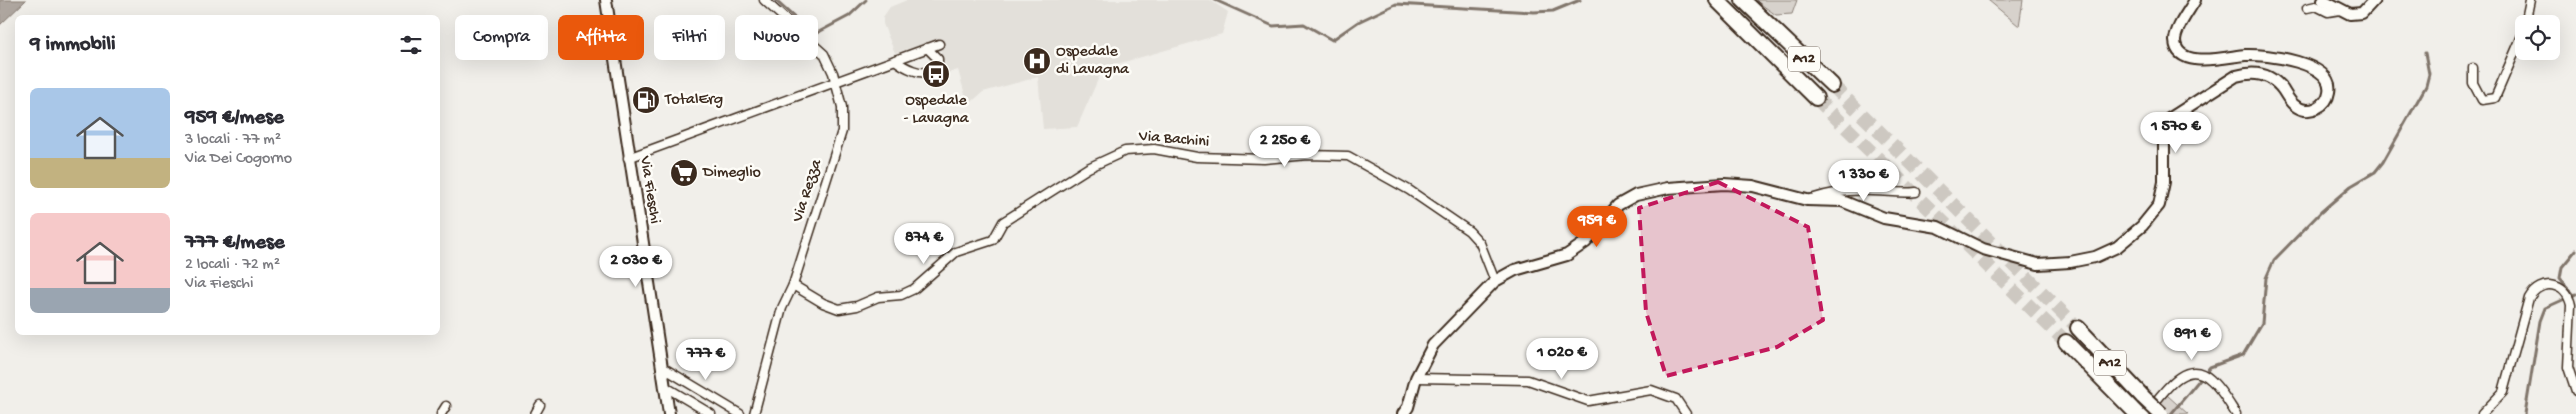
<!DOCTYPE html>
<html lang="it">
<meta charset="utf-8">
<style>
:root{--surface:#fff;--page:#f2f2f3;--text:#2b2b33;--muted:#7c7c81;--accent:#ea580c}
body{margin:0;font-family:"Gochi Hand",sans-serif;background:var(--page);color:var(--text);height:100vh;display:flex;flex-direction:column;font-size:19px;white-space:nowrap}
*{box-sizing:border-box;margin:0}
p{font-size:16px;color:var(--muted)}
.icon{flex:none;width:28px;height:28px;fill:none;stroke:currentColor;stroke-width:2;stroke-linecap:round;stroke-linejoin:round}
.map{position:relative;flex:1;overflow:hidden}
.sheet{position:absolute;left:15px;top:15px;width:425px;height:320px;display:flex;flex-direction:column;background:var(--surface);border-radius:8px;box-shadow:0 5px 20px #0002}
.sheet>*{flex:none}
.hud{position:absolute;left:455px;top:15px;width:475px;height:45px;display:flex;gap:10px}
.tools{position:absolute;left:2515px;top:15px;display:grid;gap:10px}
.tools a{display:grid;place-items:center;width:45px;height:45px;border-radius:8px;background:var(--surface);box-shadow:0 5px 20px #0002;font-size:25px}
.price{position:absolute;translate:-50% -42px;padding:0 11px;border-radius:18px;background:#fff;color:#222;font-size:16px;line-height:32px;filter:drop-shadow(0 1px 2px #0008)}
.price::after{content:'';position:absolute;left:50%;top:30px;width:15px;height:11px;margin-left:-8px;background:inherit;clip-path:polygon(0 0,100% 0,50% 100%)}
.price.selected{background:var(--accent);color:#fff}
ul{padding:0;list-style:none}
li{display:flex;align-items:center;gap:15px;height:125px;padding:0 15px}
li span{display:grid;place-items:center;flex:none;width:140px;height:100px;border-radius:8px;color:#555}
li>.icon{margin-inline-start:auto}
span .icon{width:60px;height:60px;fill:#fffc;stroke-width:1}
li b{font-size:21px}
h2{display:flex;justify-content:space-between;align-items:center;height:60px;padding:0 15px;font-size:21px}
.tag{padding:0 18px;border-radius:8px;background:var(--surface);box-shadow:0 5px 20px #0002;font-size:18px;line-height:45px}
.tag.selected{background:var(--accent);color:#fff}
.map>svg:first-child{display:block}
</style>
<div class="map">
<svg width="2576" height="414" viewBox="0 0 2576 414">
<rect width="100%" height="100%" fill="#f1efea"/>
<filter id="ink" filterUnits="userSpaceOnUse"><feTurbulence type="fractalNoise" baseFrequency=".02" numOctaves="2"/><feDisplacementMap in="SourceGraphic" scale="10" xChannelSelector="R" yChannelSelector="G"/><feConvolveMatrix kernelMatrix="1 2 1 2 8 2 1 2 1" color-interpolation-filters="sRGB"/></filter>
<g filter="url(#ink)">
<!-- built -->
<polygon fill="#e3e0da" points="907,0 1210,0 1228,12 1222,34 1103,68 1077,127 1043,129 1038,77 983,92 968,105 958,70 948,73 937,40 895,53 883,24 883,17 890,7"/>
<!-- green -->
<g fill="#d7d2cc" stroke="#897e75">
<polygon points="1755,0 1797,0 1792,14 1776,15"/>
<polygon points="1988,0 2023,0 2019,26"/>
<polygon points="2167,395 2188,414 2152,414"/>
</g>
<!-- water -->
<polygon fill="#aea69f" stroke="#80746b" points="0,0 26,0 0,25"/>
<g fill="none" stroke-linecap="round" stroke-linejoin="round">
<!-- stream -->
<g stroke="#80746b" stroke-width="3">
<polyline points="775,0 807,29 815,34 849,16 866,0"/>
<polyline points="1215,0 1273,26 1304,24 1332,40 1358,22 1396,4 1534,12 1553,11 1580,0"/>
<polyline points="2574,295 2560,278 2562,267 2576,250"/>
<polyline points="2171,414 2210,367 2243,355 2262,323 2266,278 2274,260 2321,212 2351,186 2375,172 2383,162 2426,86 2429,74 2425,53"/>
<polyline points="2525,414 2540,321 2545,308 2576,294"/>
</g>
<!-- motorway-tunnel -->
<g stroke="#cdc8c1" stroke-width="14" stroke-dasharray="14 7" stroke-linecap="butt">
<polyline points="1832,85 2078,328"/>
<polyline points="1816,98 2066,342"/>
</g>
<!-- minor casing -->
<g stroke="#3b2a1e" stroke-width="11">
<g id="minor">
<polyline points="2307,8 2316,6 2328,12 2340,10"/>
<polyline points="2525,24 2530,0"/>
<path d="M895 60C905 68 921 76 933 71L938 65V59L927 48"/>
<polyline points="2473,68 2473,83 2482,100 2495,98 2524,31"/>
<polyline points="628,158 939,44"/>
<path d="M1811 199C1832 192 1851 189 1873 191 1888 191 1901 194 1916 192"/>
<polyline points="793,285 823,303 839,309 857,306 878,297 901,295 914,289 956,252 993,240 1003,222 1088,168 1125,151 1154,149 1197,157 1264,159 1308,155 1348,156 1409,190 1469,231 1480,243 1495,281"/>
<polyline points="662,367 740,414"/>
<polyline points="1416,378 1528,380 1588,401 1651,390 1676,399 1686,414"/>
<polyline points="664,386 711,414"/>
<polyline points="441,414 446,406"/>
<polyline points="535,414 540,405"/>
<polyline points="754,414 782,308 793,285 842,131 842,107 833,73 824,54 764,0"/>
<path d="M2146 414C2161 396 2185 355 2211 380 2221 389 2229 403 2236 414"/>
<path d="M2482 414 2503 392 2529 298C2541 278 2566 282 2571 305L2568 367 2576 391"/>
</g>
</g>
<!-- tertiary casing -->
<g stroke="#3b2a1e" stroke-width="14">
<g id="tertiary">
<polyline points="606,0 669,414"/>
<polyline points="2323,0 2350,14 2362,13 2374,0"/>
<path d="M1403 414 1408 407 1416 378 1433 345 1495 281 1515 270 1567 255 1586 242 1618 205 1636 195 1668 188 1724 184 1753 186 1807 200 1842 201 1884 218 1938 227 1983 249 2038 264 2070 262 2095 257 2117 247 2142 226 2159 205 2164 182V132L2169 119 2236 76C2254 71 2271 73 2283 90 2286 95 2291 104 2297 107 2310 115 2327 106 2329 92 2335 62 2266 54 2245 55 2229 56 2177 71 2175 41 2175 28 2189 11 2195 0"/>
</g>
</g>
<!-- motorway casing -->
<g stroke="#3b2a1e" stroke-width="18">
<g id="motorway">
<polyline points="1717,0 1816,98"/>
<polyline points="1743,0 1832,85"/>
<polyline points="2078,328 2143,397"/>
<polyline points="2066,342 2137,414"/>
</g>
</g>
<!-- minor -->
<use href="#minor" stroke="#fdfcf7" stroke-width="8"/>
<!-- tertiary -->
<use href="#tertiary" stroke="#fdfcf7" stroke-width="10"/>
<!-- motorway -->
<use href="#motorway" stroke="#fdfcf7" stroke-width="14"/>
<!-- motorway-bridge casing -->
<g stroke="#3b2a1e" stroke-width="18" stroke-linecap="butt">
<polyline id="motorway-bridge" points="2143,397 2161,414"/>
</g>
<!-- motorway-bridge -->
<use href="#motorway-bridge" stroke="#fdfcf7" stroke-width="14"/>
</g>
</g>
<!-- marked area -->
<path fill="#c2185b" fill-opacity="0.2" stroke="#c2185b" stroke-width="4" stroke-dasharray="10 6" stroke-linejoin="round" d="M1718 182 1808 227 1823 320 1777 347 1666 376 1646 312 1639 208Z"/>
<!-- icons -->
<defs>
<g id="hospital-disc" transform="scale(1.4375)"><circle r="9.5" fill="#3b2a1e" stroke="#fdfcf7"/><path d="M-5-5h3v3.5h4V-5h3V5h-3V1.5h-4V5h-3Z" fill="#fff"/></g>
<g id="bus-disc" transform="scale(1.4375)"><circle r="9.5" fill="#3b2a1e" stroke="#fdfcf7"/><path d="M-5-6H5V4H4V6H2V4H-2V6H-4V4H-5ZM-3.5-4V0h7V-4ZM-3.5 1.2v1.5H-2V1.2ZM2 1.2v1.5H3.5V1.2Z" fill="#fff"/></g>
<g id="fuel-disc" transform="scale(1.4375)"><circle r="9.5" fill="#3b2a1e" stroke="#fdfcf7"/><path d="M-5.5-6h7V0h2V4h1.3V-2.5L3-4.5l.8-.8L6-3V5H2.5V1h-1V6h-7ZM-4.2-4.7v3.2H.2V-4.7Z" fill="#fff"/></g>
<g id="supermarket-disc" transform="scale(1.4375)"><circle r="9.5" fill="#3b2a1e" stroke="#fdfcf7"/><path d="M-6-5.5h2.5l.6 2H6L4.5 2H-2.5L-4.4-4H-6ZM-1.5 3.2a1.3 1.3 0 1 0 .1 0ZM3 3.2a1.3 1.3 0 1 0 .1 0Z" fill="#fff"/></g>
</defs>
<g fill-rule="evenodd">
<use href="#hospital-disc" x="1037" y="61"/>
<use href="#bus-disc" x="936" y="74"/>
<use href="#fuel-disc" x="646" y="100"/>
<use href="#supermarket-disc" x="684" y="173"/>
</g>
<g text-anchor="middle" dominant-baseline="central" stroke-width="5" stroke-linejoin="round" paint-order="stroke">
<!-- shield labels -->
<g fill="#fdfcf7" stroke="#75695f" stroke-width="1">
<rect x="1788" y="46.5" width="32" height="25" rx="4"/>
<rect x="2094" y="350.5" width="32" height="25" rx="4"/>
</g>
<g font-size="15" font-weight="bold" fill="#3b2a1e">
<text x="1804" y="59">A12</text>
<text x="2110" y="363">A12</text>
</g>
<!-- poi labels -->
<g font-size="16" fill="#3b2a1e" stroke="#fdfcf7" text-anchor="start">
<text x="1056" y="52">Ospedale<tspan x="1056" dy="18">di Lavagna</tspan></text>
<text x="665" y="100">TotalErg</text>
<text x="936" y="101" text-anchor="middle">Ospedale<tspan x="936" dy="18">- Lavagna</tspan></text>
<text x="703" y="173">Dimeglio</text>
</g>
<!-- street labels -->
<g font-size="16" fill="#3b2a1e" stroke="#fdfcf7">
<text transform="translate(1174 140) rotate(5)">Via Bachini</text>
<text transform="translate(649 190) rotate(81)">Via Fieschi</text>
<text transform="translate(808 191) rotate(-72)">Via Rezza</text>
</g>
</g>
</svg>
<div class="tools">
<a><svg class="icon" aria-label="locate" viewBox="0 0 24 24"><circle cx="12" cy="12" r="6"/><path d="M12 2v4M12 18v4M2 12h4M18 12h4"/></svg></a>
</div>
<b class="price" style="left:2176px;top:154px">1 570 €</b>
<b class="price" style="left:1285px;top:168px">2 250 €</b>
<b class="price" style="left:1864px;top:202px">1 330 €</b>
<b class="price selected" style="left:1597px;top:248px">959 €</b>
<b class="price" style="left:924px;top:265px">874 €</b>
<b class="price" style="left:636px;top:288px">2 030 €</b>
<b class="price" style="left:2192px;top:361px">891 €</b>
<b class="price" style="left:1562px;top:380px">1 020 €</b>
<b class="price" style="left:706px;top:381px">777 €</b>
<div class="hud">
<a class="tag">Compra</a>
<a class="tag selected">Affitta</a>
<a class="tag">Filtri</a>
<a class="tag">Nuovo</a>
</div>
<section class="sheet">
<h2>9 immobili<svg class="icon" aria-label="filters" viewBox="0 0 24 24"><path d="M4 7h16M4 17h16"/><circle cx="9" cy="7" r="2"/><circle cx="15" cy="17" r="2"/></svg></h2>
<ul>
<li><span style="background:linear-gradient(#a9c7e8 70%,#c2b280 0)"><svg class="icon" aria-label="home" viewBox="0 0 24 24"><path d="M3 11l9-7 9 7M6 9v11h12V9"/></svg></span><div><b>959 €/mese</b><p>3 locali · 77 m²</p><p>Via Dei Cogorno</p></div></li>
<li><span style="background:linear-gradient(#f6c9c9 75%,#9aa5b1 0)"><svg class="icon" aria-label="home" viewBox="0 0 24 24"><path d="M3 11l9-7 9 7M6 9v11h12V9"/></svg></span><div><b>777 €/mese</b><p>2 locali · 72 m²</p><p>Via Fieschi</p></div></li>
</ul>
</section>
</div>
